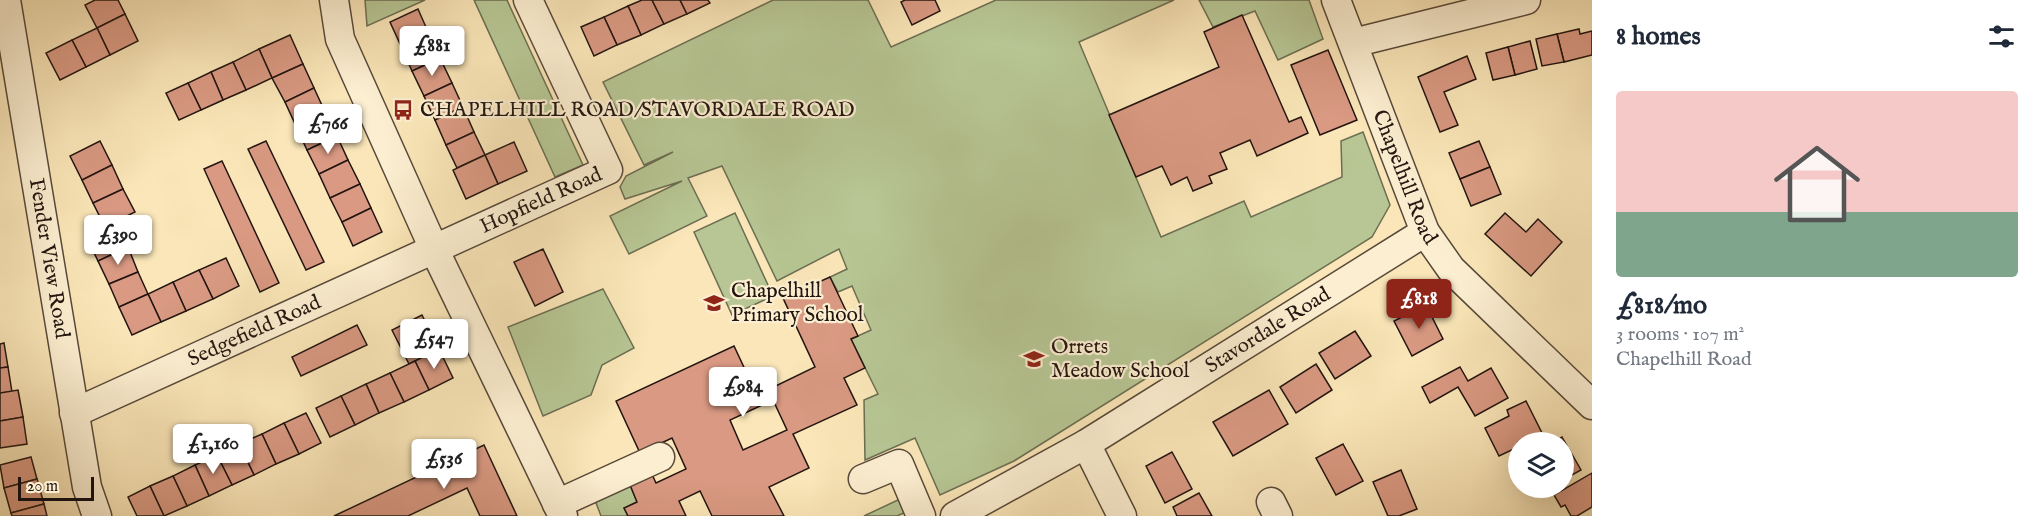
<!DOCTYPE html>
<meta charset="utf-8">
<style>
:root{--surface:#fff;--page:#f6f6f7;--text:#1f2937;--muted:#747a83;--line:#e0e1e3;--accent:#8f2418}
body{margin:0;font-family:"IM FELL English",serif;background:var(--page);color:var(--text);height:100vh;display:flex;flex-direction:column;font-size:22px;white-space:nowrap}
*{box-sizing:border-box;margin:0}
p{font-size:20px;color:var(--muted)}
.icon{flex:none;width:33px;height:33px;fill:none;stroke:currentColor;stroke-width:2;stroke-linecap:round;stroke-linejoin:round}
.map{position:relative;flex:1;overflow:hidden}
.details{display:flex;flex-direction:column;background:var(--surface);width:450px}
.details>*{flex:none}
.buttons{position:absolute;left:1508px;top:432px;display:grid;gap:12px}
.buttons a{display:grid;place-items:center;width:66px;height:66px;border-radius:50%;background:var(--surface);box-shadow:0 6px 24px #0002;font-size:30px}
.scale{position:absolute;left:18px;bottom:15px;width:76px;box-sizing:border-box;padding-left:6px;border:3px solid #221510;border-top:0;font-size:16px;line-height:21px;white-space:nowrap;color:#221510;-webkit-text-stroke:4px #fcefd1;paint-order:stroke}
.price{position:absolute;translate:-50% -51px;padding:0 14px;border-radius:6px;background:#fff;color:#222;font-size:20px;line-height:39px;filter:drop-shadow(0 2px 3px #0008)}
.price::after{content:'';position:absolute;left:50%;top:36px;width:18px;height:14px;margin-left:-9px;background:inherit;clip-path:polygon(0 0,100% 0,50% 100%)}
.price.active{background:var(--accent);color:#fff}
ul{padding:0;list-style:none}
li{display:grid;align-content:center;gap:12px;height:318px;padding:0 24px}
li+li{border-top:2px solid var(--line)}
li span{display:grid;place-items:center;height:186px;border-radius:6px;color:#555}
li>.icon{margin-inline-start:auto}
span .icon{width:108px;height:108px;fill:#fffc;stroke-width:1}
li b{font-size:26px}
h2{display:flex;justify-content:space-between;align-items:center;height:72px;padding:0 24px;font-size:26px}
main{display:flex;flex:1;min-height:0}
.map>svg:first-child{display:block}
</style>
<main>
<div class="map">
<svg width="1592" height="516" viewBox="0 0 1592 516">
<rect width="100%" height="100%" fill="#fae6b8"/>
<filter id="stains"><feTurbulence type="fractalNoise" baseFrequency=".00333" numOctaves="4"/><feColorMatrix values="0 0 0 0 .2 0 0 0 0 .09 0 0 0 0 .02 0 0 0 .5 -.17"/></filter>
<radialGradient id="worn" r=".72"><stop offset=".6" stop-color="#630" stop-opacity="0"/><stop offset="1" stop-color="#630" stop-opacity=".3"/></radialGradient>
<!-- green -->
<g fill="#b7c694" stroke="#6c6e52" stroke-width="1.5">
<polygon points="365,0 425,0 367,26"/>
<polygon points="474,0 507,0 583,165 555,177"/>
<polygon points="773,0 868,0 891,47 996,0 1174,0 1079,42 1161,237 1244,201 1251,217 1342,177 1341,141 1363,132 1390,205 1372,237 1014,461 940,495 915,438 865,460 864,400 878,394 851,339 871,330 852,286 838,292 830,277 847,269 839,249 777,281 722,166 688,178 707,216 629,254 610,216 682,181 625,199 620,187 626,176 673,152 644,165 603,82"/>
<polygon points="1199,0 1309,0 1323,39 1278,60 1255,11 1213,27"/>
<polygon points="735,213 773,296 732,315 694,232"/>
<polygon points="603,289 634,348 602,365 591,395 543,416 508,327"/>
<polygon points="628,480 637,502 624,508 628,516 601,516 593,495"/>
<polygon points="900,499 906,512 897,516 864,516"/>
</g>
<!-- building -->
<g fill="#d99982" stroke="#221510" stroke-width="1.5" fill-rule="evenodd">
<polygon points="95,0 118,0 125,14 97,28 85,5"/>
<polygon points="642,0 652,0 664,24 641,35 628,6"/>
<polygon points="652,0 680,0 687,14 664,24"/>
<polygon points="680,0 708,0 710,3 687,14"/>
<polygon points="905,0 935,0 940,11 912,25 901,2"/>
<polygon points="628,6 641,35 617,45 604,17"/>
<polygon points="418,9 429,34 401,46 390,22"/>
<polygon points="125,14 138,41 110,55 97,28"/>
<polygon points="1242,15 1289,122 1301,117 1308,133 1257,156 1250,140 1220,153 1227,169 1209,176 1212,183 1193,191 1187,177 1171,185 1162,166 1136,177 1109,115 1219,67 1204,32"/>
<polygon points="604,17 617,45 594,56 581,27"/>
<polygon points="97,28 110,55 86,67 72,40"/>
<polygon points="1579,29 1580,34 1592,31 1592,55 1564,62 1557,34"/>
<polygon points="429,34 440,58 412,71 401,46"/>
<polygon points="1557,34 1564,62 1542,66 1536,39"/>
<polygon points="290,35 303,64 272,78 259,49"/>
<polygon points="72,40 86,67 60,80 46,53"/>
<polygon points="1530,41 1537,69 1515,75 1508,47"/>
<polygon points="1508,47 1515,75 1493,80 1486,53"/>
<polygon points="259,49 272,78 246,90 233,62"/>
<polygon points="1328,50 1357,120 1320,135 1291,65"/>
<polygon points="1467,56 1476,79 1444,92 1458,125 1440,132 1418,77"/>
<polygon points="440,58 452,83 424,96 412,71"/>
<polygon points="233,62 246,90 223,100 211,72"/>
<polygon points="303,64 314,88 285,102 272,78"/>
<polygon points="211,72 223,100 201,110 188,83"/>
<polygon points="188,83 201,110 179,120 166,93"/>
<polygon points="452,83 463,107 435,120 424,96"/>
<polygon points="314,88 325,112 296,126 285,102"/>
<polygon points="463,107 474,132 446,145 435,120"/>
<polygon points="325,112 337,136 307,150 296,126"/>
<polygon points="474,132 485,155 457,168 446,145"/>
<polygon points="337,136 348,160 319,174 307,150"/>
<polygon points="100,141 112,165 82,180 70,156"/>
<polygon points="266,141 324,262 306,270 248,149"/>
<polygon points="1479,141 1490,167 1460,179 1449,153"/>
<polygon points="514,142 527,171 498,184 485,155"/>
<polygon points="485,155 498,184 466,199 453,170"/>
<polygon points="348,160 360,184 330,198 319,174"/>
<polygon points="222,161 279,283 260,292 204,169"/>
<polygon points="112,165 123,189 93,203 82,180"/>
<polygon points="1490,167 1501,194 1471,206 1460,179"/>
<polygon points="360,184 371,208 342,222 330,198"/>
<polygon points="123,189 135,212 105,227 93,203"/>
<polygon points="371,208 382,232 353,246 342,222"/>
<polygon points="1505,213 1526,232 1538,219 1562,242 1531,276 1485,234"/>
<polygon points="116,222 128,247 98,261 86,236"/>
<polygon points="128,247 138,272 109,284 98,261"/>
<polygon points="543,249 563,292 535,306 514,262"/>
<polygon points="226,258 239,286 213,299 199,270"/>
<polygon points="199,270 213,299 186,311 173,282"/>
<polygon points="138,272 148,294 119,307 109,284"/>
<path d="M830 277 858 336 851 339 865 368 844 378 857 405 793 434 809 468 769 487 784 516H712L700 491 679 501 686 516H628L624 508 637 502 628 480 650 470 656 483 686 469 672 438 640 453 616 401 734 346 757 395 815 367 783 298ZM773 400 787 430 743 450 730 420Z"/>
<polygon points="173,282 186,311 161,322 148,294"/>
<polygon points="148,294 161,322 132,335 119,307"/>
<polygon points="1426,305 1443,339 1412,356 1394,321"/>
<polygon points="422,315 439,349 409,364 392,330"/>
<polygon points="357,325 367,345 301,376 292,357"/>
<polygon points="1355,331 1371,356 1335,379 1319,353"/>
<polygon points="4,343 8,367 0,368 0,344"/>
<polygon points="439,349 453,378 429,390 415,361"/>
<polygon points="415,361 429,390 404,402 390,373"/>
<polygon points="1316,364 1332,390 1296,413 1280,387"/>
<polygon points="8,367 12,392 0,393 0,368"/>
<polygon points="1460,367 1468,381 1491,368 1508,398 1475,416 1458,387 1430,403 1422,387"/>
<polygon points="390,373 404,402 379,413 366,384"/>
<polygon points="366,384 379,413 355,425 341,396"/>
<polygon points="18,390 23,417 0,421 0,393"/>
<polygon points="1269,390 1288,424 1233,456 1213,422"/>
<polygon points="341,396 355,425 330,437 316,408"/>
<polygon points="1526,401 1543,435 1528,442 1518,442 1518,447 1499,456 1485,428 1509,416 1507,410"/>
<polygon points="306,413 321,443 299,454 284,423"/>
<polygon points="23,417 27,444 0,448 0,421"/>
<polygon points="284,423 299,454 276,464 262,434"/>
<polygon points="262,434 276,464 254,475 239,444"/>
<polygon points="1562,437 1581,470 1563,480 1563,442 1554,442"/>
<polygon points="239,444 254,475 232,485 217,455"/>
<polygon points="1343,444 1363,481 1336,495 1316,458"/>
<polygon points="484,445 517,516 480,516 467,488 408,516 334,516"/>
<polygon points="1172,452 1192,489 1165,503 1146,466"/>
<polygon points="217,455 232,485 209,496 195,465"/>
<polygon points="31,457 37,479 4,488 0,465"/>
<polygon points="195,465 209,496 187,506 173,476"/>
<polygon points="1401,470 1417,509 1399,516 1388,516 1373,482"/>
<polygon points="1592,473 1592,507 1577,516 1571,516 1565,505 1561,507 1554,495"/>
<polygon points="173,476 187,506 164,516 150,486"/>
<polygon points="37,479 44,504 11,513 4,488"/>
<polygon points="150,486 164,516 137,516 128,497"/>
<polygon points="1199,493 1212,516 1177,516 1173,507"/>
<polygon points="44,504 47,516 12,516 11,513"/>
</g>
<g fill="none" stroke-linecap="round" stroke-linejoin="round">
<!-- minor casing -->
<g stroke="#58493a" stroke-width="31">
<g id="minor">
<path id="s1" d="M6 0 87 487 97 516"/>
<polyline points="334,0 340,39 434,249 563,516"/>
<path id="s2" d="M1336 0 1425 232 1451 269 1592 405"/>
<polyline points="1353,43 1526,0"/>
<path id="s3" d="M74 413 608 170 528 0"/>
<polyline points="1086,444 1122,516"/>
<polyline points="863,479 899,464 921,516"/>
<polyline points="1271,502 1278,516"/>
<polyline points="557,504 660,457"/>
<path id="s4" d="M955 516 1086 444 1425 232"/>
</g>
</g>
<!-- minor -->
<use href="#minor" stroke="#fcefd1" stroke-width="28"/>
</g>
<!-- icons -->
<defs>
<g id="bus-bare" transform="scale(1.62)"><path d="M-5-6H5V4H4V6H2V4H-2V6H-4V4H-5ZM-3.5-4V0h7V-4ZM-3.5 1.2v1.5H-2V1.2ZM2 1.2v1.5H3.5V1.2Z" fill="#8f2418" stroke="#fcefd1" stroke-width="2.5" paint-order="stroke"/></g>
<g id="school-bare" transform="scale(1.62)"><path d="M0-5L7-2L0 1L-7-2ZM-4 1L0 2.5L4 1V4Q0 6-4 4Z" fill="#8f2418" stroke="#fcefd1" stroke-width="2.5" paint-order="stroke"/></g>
</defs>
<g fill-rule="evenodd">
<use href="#bus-bare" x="403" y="110"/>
<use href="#school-bare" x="714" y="303"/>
<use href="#school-bare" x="1034" y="359"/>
</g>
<g text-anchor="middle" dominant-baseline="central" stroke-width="4.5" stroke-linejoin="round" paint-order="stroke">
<!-- poi labels -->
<g font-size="21" fill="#221510" stroke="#fcefd1" text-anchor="start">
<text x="420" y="110">CHAPELHILL ROAD/STAVORDALE ROAD</text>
<text x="731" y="291">Chapelhill<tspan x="731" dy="24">Primary School</tspan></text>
<text x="1051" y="347">Orrets<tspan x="1051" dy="24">Meadow School</tspan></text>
</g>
<!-- street labels -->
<g font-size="21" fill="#221510" stroke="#fcefd1">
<text stroke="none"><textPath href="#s2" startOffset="190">Chapelhill Road</textPath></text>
<text stroke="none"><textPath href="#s3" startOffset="513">Hopfield Road</textPath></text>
<text stroke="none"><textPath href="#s1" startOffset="262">Fender View Road</textPath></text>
<text stroke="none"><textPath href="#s4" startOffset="364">Stavordale Road</textPath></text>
<text stroke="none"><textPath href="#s3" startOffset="198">Sedgefield Road</textPath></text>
</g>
</g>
<rect width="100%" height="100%" filter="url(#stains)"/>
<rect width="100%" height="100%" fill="url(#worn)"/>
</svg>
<div class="buttons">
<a><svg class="icon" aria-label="layers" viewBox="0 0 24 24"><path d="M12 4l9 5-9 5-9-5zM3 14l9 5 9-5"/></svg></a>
</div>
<div class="scale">20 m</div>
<b class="price" style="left:432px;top:77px">£881</b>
<b class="price" style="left:328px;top:155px">£766</b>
<b class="price" style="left:118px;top:266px">£390</b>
<b class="price active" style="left:1419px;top:330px">£818</b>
<b class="price" style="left:434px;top:370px">£547</b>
<b class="price" style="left:743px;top:418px">£984</b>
<b class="price" style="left:213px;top:475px">£1,160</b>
<b class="price" style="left:444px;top:490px">£536</b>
</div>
<section class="details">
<h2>8 homes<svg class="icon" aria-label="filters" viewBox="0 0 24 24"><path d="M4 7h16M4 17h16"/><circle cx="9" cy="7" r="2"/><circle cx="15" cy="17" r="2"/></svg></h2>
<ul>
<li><span style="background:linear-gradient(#f6c9c9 65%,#7fa58c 0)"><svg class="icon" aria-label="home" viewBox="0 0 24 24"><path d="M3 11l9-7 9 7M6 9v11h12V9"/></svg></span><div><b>£818/mo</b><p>3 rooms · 107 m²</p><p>Chapelhill Road</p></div></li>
</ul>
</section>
</main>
